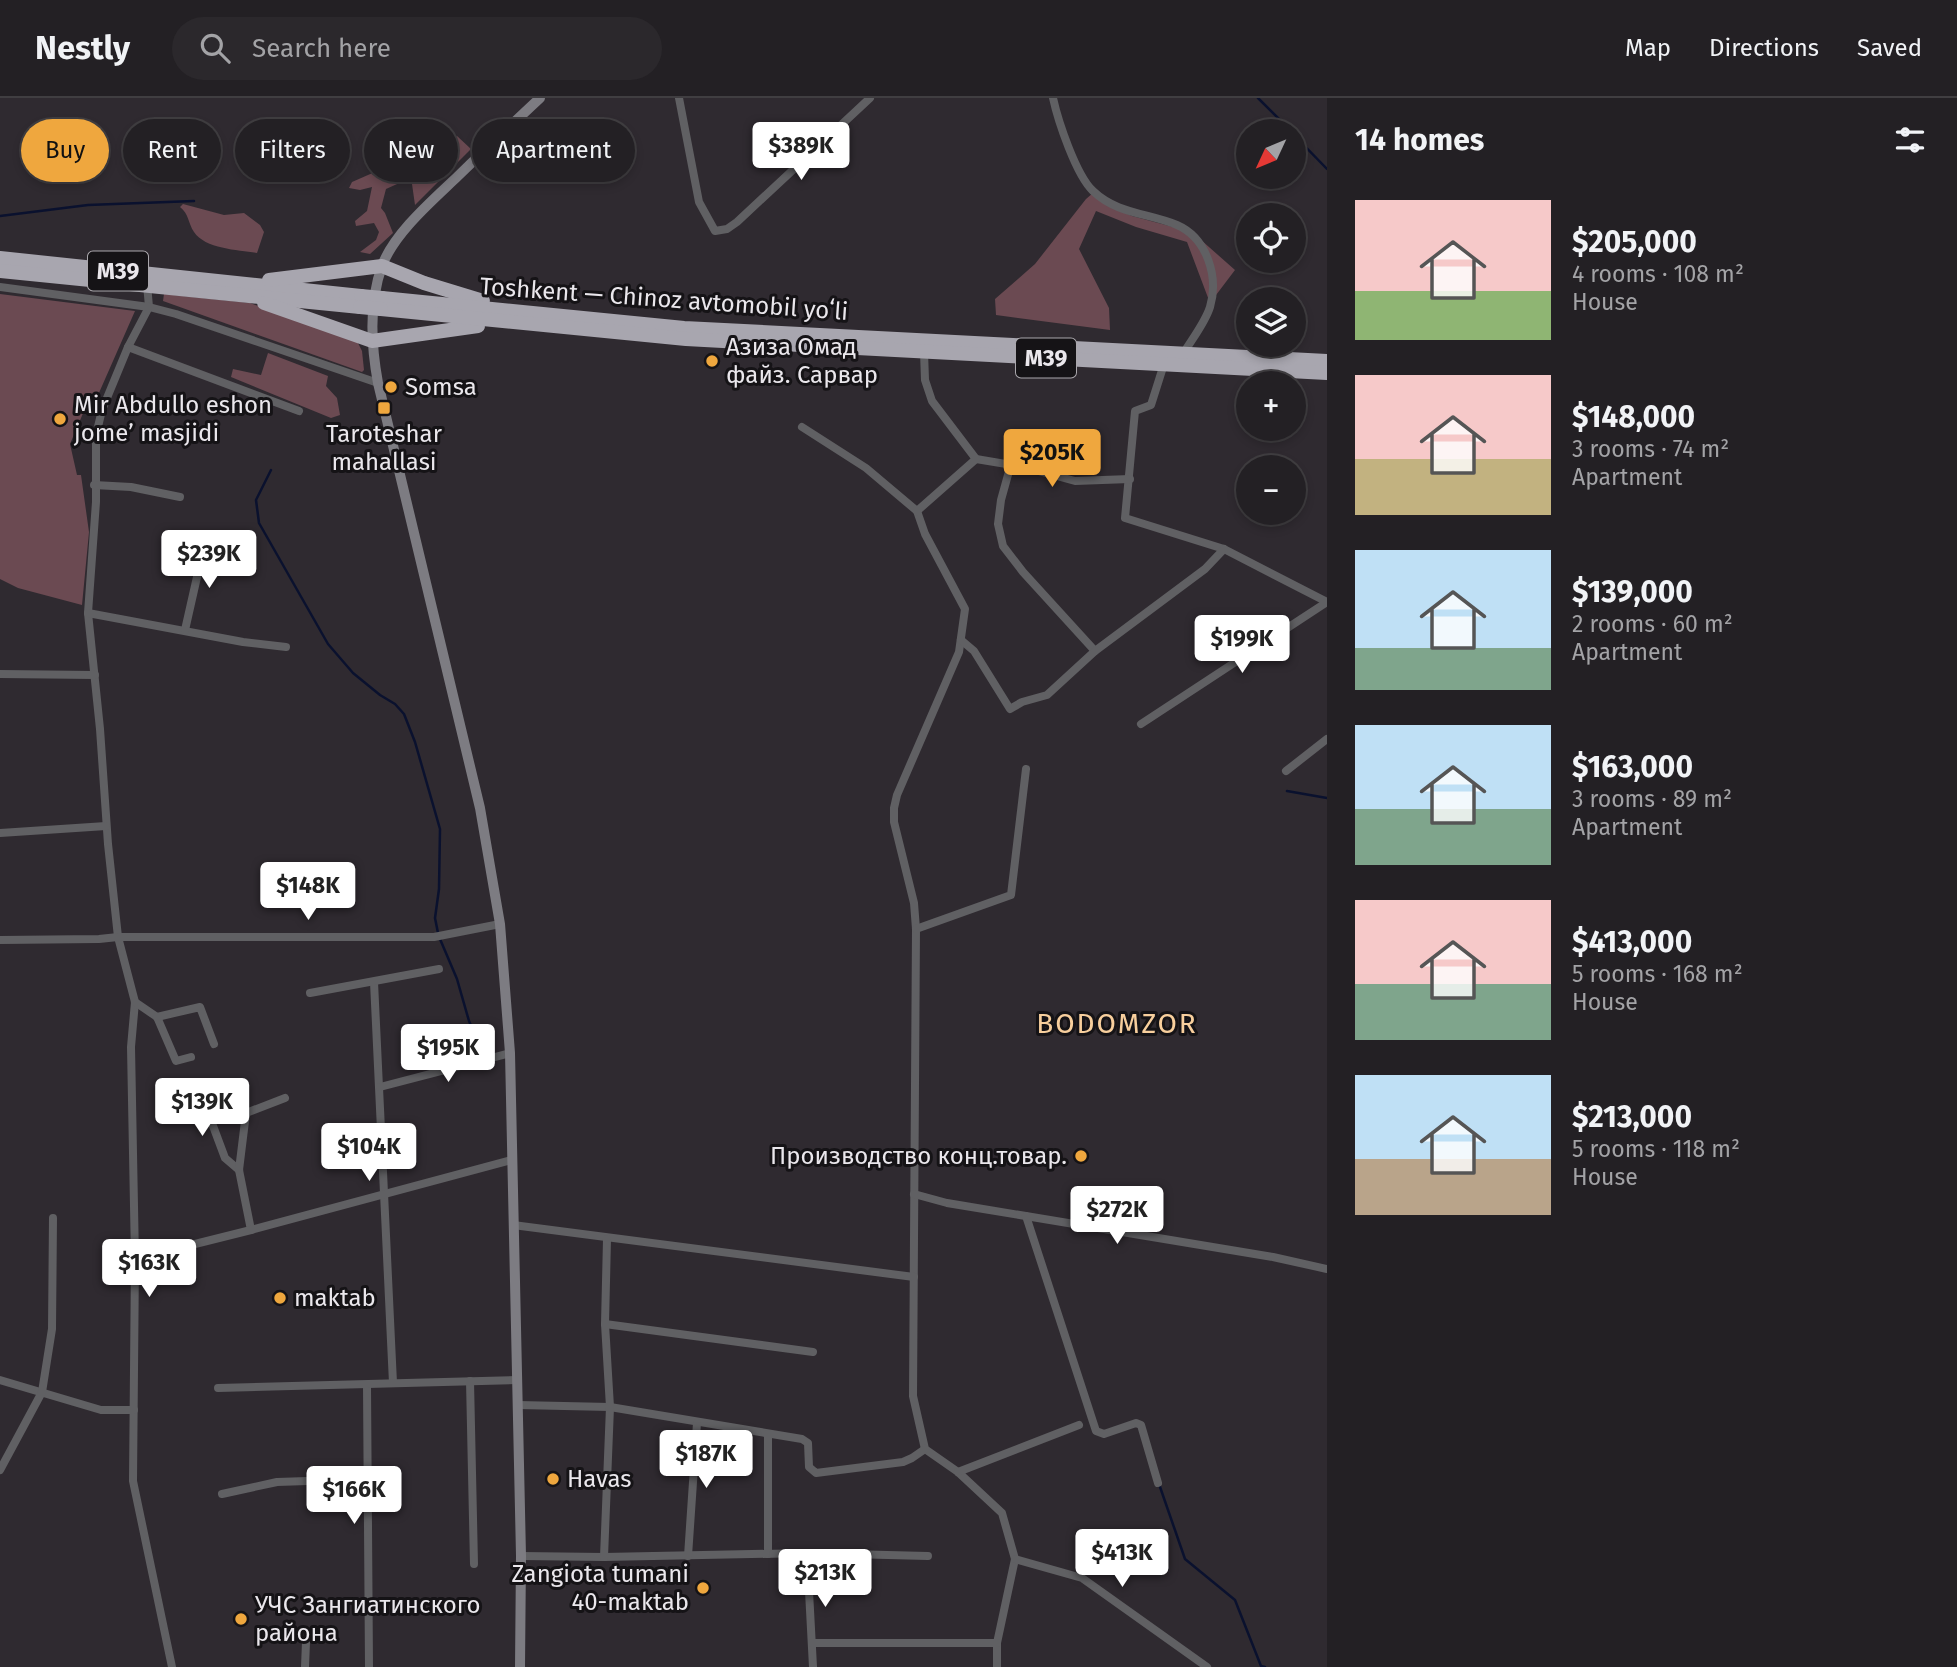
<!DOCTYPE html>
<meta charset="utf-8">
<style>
:root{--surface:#232024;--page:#2b282c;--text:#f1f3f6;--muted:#a3a3a6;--line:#403e41;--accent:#efa73e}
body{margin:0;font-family:"Fira Sans",sans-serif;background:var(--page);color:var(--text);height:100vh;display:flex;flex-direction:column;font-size:26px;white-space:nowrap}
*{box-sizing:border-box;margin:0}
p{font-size:23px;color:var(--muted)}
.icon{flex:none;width:38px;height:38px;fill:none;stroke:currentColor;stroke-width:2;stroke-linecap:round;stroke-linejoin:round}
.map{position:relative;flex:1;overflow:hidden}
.sheet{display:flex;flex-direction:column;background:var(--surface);width:630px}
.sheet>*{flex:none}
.banner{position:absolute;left:21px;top:21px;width:665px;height:63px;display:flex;gap:14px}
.needle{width:46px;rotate:226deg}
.buttons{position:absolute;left:1236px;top:21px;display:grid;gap:14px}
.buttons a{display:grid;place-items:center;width:70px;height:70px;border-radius:50%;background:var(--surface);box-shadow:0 4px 10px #0003,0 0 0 2px var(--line);font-size:35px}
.price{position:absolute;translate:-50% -60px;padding:0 16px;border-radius:7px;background:#fff;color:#222;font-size:23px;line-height:46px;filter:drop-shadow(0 2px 4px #0008)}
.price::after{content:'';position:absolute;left:50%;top:42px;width:21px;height:16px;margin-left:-10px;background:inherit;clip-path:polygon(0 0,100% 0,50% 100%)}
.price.active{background:var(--accent);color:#111}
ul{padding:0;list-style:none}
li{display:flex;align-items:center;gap:21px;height:175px;padding:0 28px}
li span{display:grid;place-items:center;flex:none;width:196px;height:140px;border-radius:0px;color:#555}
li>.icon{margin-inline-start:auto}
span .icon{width:84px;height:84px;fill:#fffc;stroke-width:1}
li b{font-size:30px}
h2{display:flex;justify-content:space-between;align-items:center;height:84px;padding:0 28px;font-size:30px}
.chip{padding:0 24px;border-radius:32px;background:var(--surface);box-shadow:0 4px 10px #0003,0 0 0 2px var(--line);font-size:24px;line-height:63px}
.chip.active{background:var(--accent);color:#111}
header{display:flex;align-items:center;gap:42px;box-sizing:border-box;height:98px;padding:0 35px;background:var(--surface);border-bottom:2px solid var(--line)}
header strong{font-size:33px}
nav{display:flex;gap:38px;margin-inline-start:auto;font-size:24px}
.search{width:490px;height:63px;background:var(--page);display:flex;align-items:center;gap:18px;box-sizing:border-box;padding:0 24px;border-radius:38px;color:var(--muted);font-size:26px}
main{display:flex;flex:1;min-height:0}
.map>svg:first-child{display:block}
</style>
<header>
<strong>Nestly</strong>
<div class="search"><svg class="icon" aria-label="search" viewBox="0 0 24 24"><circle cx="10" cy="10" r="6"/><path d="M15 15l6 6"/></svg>Search here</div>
<nav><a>Map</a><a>Directions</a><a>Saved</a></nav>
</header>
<main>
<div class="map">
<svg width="1327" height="1569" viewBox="0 0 1327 1569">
<rect width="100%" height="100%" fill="#2f2a30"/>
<!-- green -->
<g fill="#6b4a52">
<polygon points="457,38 471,51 415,107 412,86 406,82 386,91 381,110 385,115 393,135 370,156 360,154 376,142 379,134 374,125 356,128 355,123 367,113 372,89 360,92 349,90 352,84"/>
<polygon points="1093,95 1114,110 1132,118 1192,134 1235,172 1210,205 1187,144 1136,129 1096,113 1079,151 1109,210 1110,232 996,217 995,201 1035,166 1086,101"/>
<path d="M183 106 224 117 244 115 260 127 264 134 257 155C239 152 205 151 194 134 188 125 189 116 180 109Z"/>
<polygon points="0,196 135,213 91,313 84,313 70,346 77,377 81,377 89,434 82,507 18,490 0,481"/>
<polygon points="164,196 250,205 357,243 362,253 364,272 362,274 163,203"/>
<polygon points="268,255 328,278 326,288 337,300 340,317 331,320 231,279 233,271 261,277"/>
</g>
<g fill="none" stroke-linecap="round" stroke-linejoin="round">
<!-- stream -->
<g stroke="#0a112e" stroke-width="2.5">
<polyline points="1258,0 1291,33"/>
<polyline points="1293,36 1327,71"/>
<polyline points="0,118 88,107 194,103"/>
<polyline points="271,372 256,402 259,425 328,546 353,575 380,597 395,606 404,616 415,644 440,731 439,791 435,820 438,835"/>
<polyline points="1287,693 1327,700"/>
<polyline points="440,841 457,881 469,923 481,950"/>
<polyline points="1159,1386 1185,1461 1235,1502 1261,1568 1265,1569"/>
</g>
<!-- street -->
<g stroke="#606063" stroke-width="8">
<polyline points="679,0 699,104 715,133 727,131 737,124 870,0"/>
<path d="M1053 0C1058 23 1076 77 1093 93 1117 116 1148 115 1177 127 1207 140 1219 179 1210 209 1205 225 1192 241 1183 256"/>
<polyline points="147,186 149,209 128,249 102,312 96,337 96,404 88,515 100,631 108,746 118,839 135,904 131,949 135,1161 133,1383 172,1569"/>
<polyline points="0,189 149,209 176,216 378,285"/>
<polyline points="128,249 299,313"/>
<polyline points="1164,266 1151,307 1135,313 1125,420 1224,451 1327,504"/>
<polyline points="802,329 866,370 917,413 925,436 965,511 959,554 897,697 894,710 894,724 914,805 916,831 913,1298 925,1351 958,1374 1002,1415 1015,1461 997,1545 997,1569"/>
<polyline points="976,361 1024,369 1075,383 1130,381"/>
<polyline points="1011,366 1001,402 998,426 1003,448 1023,474 1095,553"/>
<polyline points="94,387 131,389 180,399"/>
<polyline points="917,413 976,361 932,303 925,282 924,254"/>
<polyline points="88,515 243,544 286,549"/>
<polyline points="185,532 197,479 201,446"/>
<polyline points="961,542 974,553 1010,611 1022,604 1047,597 1095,553 1205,471 1224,451"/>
<polyline points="0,576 95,577"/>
<polyline points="1141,626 1327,504"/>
<polyline points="1286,673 1327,641"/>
<polyline points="0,735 106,728"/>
<polyline points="916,831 1011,797 1026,671"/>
<polyline points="0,842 99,841 118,839 434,839 500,826"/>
<polyline points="374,884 393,1285"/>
<polyline points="310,895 439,871"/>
<polyline points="135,904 157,919 176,963 191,959"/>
<polyline points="157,919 200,909 214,946"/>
<polyline points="197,985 225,1060 239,1072"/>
<polyline points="380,989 510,955"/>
<polyline points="914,1096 947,1105 1273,1159 1327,1171"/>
<polyline points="1026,1118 1096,1333 1104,1336 1136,1325 1141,1327 1158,1385"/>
<polyline points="513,1127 914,1179"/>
<polyline points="251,1132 239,1072 246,1015 285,1000"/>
<polyline points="135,1161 251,1132 511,1062"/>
<polyline points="605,1226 813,1254"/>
<polyline points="0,1282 101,1312 134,1312"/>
<polyline points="470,1283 474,1466"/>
<polyline points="367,1288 369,1569"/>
<polyline points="218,1290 517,1282"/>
<polyline points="518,1307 610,1309 802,1341 808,1345 809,1369 816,1375 903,1364 912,1360 925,1351"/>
<polyline points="0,1372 42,1294 52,1231 53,1120"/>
<polyline points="958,1374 1079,1327"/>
<polyline points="222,1396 277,1384 368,1381"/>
<polyline points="807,1455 813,1569"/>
<polyline points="768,1456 768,1336"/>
<polyline points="521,1458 604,1459 807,1455 928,1458"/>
<polyline points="688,1458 697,1325"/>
<polyline points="604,1459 610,1309 605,1226 607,1141"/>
<polyline points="1015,1461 1082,1480 1207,1569"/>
<polyline points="812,1545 997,1545"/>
<polyline points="305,1569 306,1544"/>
</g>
<!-- secondary -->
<path stroke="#7d7c82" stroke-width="10" d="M520 1569 521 1458 510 955 500 826 480 710 378 285C371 247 369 204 382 168 394 135 433 102 458 78 485 52 512 26 540 0"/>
<!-- highway -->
<g stroke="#a8a6af" stroke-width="14">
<polyline points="0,160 361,198"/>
<polyline points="0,173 360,209"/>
<polyline points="269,182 382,168 424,185 483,203"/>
<polyline points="382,200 684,230 1327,263"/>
<polyline points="264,205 372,243 478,228"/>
<polyline points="381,211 686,241 1327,275"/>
</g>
<!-- highway-bridge -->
<g stroke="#a8a6af" stroke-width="14">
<polyline points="361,198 382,200"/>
<polyline points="360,209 381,211"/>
</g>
</g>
<!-- markers -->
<g fill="#efa73e" stroke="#151316" stroke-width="2.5">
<circle cx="712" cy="263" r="7"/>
<circle cx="391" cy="289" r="7"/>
<rect x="377" y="303" width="14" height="14" rx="3.5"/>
<circle cx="60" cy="321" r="7"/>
<circle cx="1081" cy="1058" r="7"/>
<circle cx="280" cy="1200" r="7"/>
<circle cx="553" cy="1381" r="7"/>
<circle cx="703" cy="1490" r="7"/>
<circle cx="241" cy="1521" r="7"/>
</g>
<g text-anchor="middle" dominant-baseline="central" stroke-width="6" stroke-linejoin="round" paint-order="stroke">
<!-- shield labels -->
<g fill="#151316" stroke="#aaa7ac" stroke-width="2">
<rect x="88" y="153.5" width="60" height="39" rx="5"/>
<rect x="1016" y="240.5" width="60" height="39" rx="5"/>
</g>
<g font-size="23" font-weight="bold" fill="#eae7ec">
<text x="118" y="173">M39</text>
<text x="1046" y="260">M39</text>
</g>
<!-- street labels -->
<g font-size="24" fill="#eae7ec" stroke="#151316">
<text transform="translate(664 201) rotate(4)">Toshkent — Chinoz avtomobil yoʻli</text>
</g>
<!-- poi labels -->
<g font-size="24" fill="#eae7ec" stroke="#151316" text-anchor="start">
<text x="726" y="249">Азиза Омад<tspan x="726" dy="28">файз. Сарвар</tspan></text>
<text x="405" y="289">Somsa</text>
<text x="74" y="307">Mir Abdullo eshon<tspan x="74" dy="28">jome’ masjidi</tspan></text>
<text x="384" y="336" text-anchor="middle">Taroteshar<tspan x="384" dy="28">mahallasi</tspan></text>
<text x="1067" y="1058" text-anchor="end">Производство конц.товар.</text>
<text x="294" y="1200">maktab</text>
<text x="567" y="1381">Havas</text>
<text x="689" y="1476" text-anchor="end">Zangiota tumani<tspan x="689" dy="28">40-maktab</tspan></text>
<text x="255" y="1507">УЧС Зангиатинского<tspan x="255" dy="28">района</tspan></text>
</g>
<!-- quarter labels -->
<g font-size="28" letter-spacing="2" fill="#f8cf9d" stroke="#151316">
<text x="1117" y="925">BODOMZOR</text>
</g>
</g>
</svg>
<div class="buttons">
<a><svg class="needle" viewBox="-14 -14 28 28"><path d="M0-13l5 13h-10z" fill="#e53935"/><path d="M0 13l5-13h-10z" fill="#a3a3a6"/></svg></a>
<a><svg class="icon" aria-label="locate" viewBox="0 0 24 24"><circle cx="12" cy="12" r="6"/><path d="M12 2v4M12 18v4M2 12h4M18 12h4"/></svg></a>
<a><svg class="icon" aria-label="layers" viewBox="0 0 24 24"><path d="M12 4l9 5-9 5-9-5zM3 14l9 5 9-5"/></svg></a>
<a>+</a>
<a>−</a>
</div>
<b class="price" style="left:801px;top:84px">$389K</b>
<b class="price active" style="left:1052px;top:391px">$205K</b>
<b class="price" style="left:209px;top:492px">$239K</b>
<b class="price" style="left:1242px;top:577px">$199K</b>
<b class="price" style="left:308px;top:824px">$148K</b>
<b class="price" style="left:448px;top:986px">$195K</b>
<b class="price" style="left:202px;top:1040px">$139K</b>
<b class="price" style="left:369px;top:1085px">$104K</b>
<b class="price" style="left:1117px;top:1148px">$272K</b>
<b class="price" style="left:149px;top:1201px">$163K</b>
<b class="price" style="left:706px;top:1392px">$187K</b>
<b class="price" style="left:354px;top:1428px">$166K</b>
<b class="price" style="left:1122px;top:1491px">$413K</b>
<b class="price" style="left:825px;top:1511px">$213K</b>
<div class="banner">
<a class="chip active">Buy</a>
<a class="chip">Rent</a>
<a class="chip">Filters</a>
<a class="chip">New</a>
<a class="chip">Apartment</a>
</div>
</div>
<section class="sheet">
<h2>14 homes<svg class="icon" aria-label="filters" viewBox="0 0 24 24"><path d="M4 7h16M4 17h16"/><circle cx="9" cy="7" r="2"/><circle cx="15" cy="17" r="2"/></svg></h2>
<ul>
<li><span style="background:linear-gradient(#f6c9c9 65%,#8fb573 0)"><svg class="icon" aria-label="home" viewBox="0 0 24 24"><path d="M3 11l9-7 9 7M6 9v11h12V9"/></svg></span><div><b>$205,000</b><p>4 rooms · 108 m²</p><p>House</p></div></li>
<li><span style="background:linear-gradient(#f6c9c9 60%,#c2b280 0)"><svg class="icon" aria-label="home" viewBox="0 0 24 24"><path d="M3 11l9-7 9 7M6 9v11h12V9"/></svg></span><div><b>$148,000</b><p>3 rooms · 74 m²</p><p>Apartment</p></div></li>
<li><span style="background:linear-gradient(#bfe0f5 70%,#7fa58c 0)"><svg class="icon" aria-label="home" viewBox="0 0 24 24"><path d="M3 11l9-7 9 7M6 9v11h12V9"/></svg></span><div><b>$139,000</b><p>2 rooms · 60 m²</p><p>Apartment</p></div></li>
<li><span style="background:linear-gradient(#bfe0f5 60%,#7fa58c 0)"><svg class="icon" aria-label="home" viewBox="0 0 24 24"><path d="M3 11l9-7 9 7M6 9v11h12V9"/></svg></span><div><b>$163,000</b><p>3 rooms · 89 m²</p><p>Apartment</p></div></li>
<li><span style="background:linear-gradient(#f6c9c9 60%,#7fa58c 0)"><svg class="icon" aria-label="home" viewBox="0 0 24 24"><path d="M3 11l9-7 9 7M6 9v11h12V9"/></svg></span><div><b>$413,000</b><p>5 rooms · 168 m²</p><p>House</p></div></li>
<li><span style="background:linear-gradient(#bfe0f5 60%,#b9a48a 0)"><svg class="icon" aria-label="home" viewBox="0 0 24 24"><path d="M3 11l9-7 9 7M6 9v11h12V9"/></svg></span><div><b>$213,000</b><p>5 rooms · 118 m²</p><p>House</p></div></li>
</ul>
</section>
</main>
